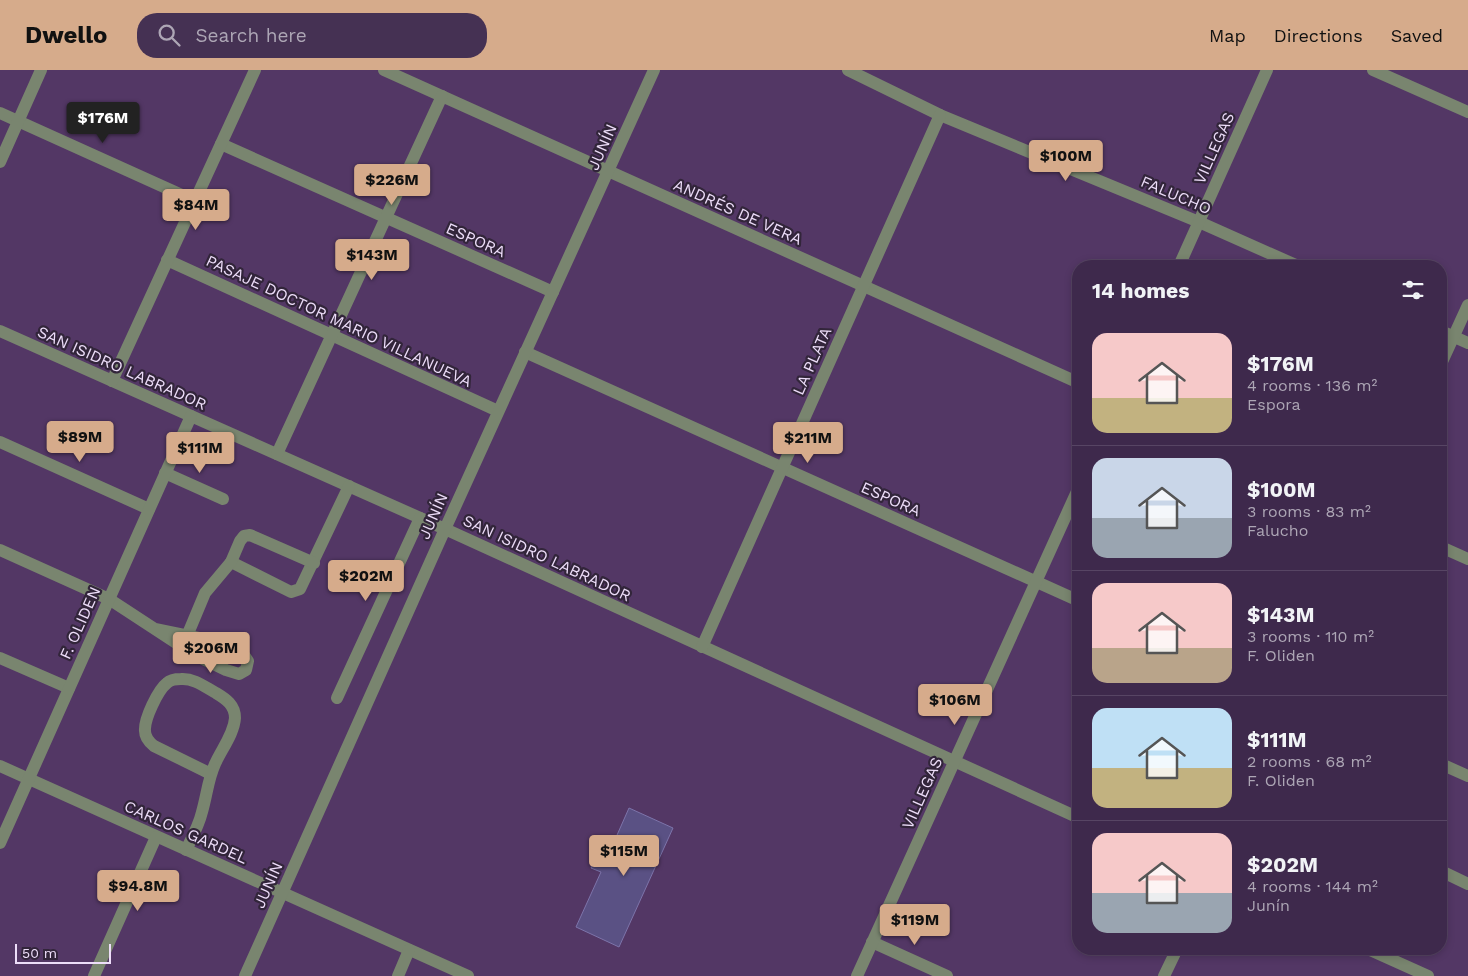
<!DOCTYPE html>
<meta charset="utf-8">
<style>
:root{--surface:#3e294c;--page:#453153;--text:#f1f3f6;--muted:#ada6b5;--line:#574564;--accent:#d6ab8b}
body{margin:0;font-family:"Work Sans",sans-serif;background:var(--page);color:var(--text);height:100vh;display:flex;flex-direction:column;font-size:19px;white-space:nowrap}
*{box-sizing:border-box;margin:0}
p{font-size:16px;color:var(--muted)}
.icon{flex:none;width:28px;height:28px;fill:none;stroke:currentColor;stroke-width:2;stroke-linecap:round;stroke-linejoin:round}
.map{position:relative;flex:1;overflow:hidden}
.side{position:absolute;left:1072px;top:190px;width:375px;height:695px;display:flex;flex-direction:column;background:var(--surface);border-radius:20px;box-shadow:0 2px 8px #0003,0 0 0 1px var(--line)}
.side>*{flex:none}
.scale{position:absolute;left:15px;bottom:12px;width:96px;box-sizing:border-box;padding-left:5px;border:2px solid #edddf9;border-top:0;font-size:14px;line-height:18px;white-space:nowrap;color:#edddf9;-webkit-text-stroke:4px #32253a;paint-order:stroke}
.price{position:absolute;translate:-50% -42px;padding:0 11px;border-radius:5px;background:var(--accent);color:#111;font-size:16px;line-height:32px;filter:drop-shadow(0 1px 2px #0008)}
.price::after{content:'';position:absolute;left:50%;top:30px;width:15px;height:11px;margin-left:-8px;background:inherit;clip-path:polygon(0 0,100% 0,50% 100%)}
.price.selected{background:#222;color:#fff}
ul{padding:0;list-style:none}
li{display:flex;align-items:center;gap:15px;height:125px;padding:0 20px}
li+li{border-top:1px solid var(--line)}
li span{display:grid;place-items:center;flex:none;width:140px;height:100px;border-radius:15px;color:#555}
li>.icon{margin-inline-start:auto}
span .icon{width:60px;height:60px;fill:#fffc;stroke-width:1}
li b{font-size:21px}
h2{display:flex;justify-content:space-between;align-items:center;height:60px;padding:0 20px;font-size:21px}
header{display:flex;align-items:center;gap:30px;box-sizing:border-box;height:70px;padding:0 25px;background:var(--accent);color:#111}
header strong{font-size:24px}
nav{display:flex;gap:28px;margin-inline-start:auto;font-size:18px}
.search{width:350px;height:45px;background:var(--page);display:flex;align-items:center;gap:12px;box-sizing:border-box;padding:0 18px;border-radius:20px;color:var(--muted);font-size:19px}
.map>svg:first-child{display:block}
</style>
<header>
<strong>Dwello</strong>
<div class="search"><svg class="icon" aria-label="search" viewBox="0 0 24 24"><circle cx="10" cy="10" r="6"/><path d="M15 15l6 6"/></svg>Search here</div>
<nav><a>Map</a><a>Directions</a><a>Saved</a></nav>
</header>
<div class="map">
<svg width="1468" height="906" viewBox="0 0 1468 906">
<rect width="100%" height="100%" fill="#533765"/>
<!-- building -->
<polygon fill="#5a5184" stroke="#7d74aa" points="629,738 673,758 619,877 576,857 601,802 591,798 597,786 606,790"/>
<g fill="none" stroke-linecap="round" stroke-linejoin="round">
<!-- minor -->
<g stroke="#79856f" stroke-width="12">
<polyline points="384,0 1079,313"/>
<polyline points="848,0 940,45 1199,152 1298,196"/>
<polyline points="1373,0 1468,42"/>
<polyline points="0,43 195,131"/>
<polyline points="221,74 553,222"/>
<polyline points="0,92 41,0"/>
<polyline points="167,190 498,341"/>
<polyline points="1179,196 1267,0"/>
<polyline points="0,261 445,459 1079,748"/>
<polyline points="1441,261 1468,273"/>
<polyline points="525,282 1079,531"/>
<polyline points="1441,294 1468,235"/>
<polyline points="112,311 255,0"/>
<polyline points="0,372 149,439"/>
<polyline points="277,384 442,26"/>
<polyline points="165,403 223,429"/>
<polyline points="1441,477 1468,489"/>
<polyline points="0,480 109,529 193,584 226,600 239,604 246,600 248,591 242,582 218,572 155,559"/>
<polyline points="231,492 291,522 300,519 349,416"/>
<polyline points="187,566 205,523 231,492 240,471 244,466 250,465 314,493"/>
<polyline points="702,577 940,45"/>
<polyline points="0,588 69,618"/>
<polyline points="337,628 420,448"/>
<polyline points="1441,694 1468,706"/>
<polyline points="0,696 468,906"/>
<polyline points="0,773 191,346"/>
<path d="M186 780C192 768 199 755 202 742 207 725 208 709 215 694 221 680 234 664 235 648 235 635 226 629 216 623 205 617 194 608 181 609 177 609 170 610 167 613 158 620 144 649 145 661 145 668 149 672 154 676L211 704"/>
<polyline points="1441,801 1468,814"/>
<polyline points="872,872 947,906"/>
<polyline points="1368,879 1428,906"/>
<polyline points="94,906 156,767"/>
<polyline points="245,906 445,459 654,0"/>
<polyline points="398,906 409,880"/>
<polyline points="857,906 1079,417"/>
<polyline points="1164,906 1177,879"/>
</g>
</g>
<g text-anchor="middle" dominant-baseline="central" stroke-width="4.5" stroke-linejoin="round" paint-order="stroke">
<!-- street labels -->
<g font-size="16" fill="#edddf9" stroke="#32253a">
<text transform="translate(602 77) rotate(-66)">JUNÍN</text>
<text transform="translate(1214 78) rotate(-66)">VILLEGAS</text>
<text transform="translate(1176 125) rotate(23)">FALUCHO</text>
<text transform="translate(738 142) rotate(24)">ANDRÉS DE VERA</text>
<text transform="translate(476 170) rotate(24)">ESPORA</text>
<text transform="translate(339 251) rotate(25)">PASAJE DOCTOR MARIO VILLANUEVA</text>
<text transform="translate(812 291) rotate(-66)">LA PLATA</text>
<text transform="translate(122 298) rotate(24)">SAN ISIDRO LABRADOR</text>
<text transform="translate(891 429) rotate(24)">ESPORA</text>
<text transform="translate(433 446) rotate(-66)">JUNÍN</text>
<text transform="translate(547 488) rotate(25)">SAN ISIDRO LABRADOR</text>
<text transform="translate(80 553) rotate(-66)">F. OLIDEN</text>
<text transform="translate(922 723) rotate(-66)">VILLEGAS</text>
<text transform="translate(186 762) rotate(24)">CARLOS GARDEL</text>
<text transform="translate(268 815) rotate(-66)">JUNÍN</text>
</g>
</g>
</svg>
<div class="scale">50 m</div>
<b class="price selected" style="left:103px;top:74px">$176M</b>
<b class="price" style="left:1066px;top:112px">$100M</b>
<b class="price" style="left:392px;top:136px">$226M</b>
<b class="price" style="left:196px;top:161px">$84M</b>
<b class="price" style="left:372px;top:211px">$143M</b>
<b class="price" style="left:80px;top:393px">$89M</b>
<b class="price" style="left:808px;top:394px">$211M</b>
<b class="price" style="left:200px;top:404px">$111M</b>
<b class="price" style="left:366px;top:532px">$202M</b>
<b class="price" style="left:211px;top:604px">$206M</b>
<b class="price" style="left:955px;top:656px">$106M</b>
<b class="price" style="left:624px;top:807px">$115M</b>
<b class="price" style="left:138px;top:842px">$94.8M</b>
<b class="price" style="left:915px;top:876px">$119M</b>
<section class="side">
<h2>14 homes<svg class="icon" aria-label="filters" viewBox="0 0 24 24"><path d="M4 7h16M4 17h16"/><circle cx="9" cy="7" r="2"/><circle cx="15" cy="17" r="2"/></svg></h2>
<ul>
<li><span style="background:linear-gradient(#f6c9c9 65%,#c2b280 0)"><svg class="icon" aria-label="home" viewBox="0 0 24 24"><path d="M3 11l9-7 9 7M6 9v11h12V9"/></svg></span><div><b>$176M</b><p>4 rooms · 136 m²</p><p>Espora</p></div></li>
<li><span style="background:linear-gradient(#c9d6e8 60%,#9aa5b1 0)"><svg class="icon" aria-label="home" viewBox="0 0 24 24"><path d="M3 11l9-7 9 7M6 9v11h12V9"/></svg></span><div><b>$100M</b><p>3 rooms · 83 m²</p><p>Falucho</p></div></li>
<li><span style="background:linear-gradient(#f6c9c9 65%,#b9a48a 0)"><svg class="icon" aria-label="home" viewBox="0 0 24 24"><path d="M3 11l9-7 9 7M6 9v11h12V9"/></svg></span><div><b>$143M</b><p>3 rooms · 110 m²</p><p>F. Oliden</p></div></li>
<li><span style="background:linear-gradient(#bfe0f5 60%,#c2b280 0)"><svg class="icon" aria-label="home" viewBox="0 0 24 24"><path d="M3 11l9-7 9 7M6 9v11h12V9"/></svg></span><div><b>$111M</b><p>2 rooms · 68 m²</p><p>F. Oliden</p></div></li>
<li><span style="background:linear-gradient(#f6c9c9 60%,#9aa5b1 0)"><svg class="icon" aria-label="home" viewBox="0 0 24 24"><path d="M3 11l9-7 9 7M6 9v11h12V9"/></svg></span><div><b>$202M</b><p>4 rooms · 144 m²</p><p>Junín</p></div></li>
</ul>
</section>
</div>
